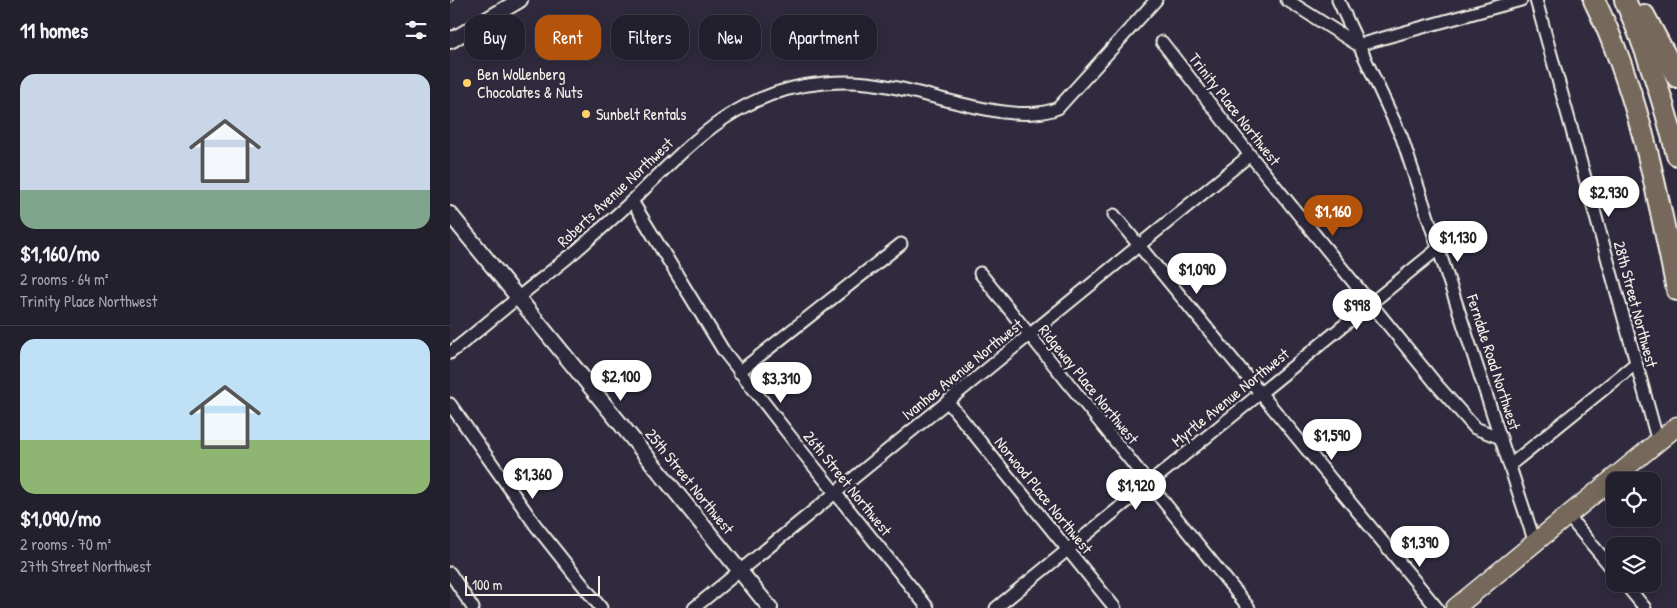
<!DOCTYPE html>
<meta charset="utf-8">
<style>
:root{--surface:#23202e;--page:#2f2d3a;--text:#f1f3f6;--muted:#a3a3aa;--line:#403e4a;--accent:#b45309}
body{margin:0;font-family:"Patrick Hand",sans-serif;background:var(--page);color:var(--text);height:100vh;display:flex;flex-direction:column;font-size:19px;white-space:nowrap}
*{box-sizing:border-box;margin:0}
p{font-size:16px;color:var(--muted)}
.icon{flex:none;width:28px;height:28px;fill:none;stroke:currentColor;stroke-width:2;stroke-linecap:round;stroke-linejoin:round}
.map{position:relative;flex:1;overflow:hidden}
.details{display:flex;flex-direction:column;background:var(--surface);width:450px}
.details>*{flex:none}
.banner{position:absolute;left:15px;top:15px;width:475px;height:45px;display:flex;gap:10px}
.fabs{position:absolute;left:1156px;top:472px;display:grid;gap:10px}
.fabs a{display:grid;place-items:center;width:55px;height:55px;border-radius:10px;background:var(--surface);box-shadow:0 2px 12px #0003,0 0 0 1px var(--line);font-size:25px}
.scale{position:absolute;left:15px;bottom:12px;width:135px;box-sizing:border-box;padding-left:5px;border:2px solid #f4f1e8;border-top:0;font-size:14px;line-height:18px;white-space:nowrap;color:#f4f1e8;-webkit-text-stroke:4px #2f2a3d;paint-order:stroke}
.price{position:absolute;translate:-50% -42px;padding:0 11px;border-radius:18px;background:#fff;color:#222;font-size:16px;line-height:32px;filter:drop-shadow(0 1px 2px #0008)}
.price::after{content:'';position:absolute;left:50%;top:30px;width:15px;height:11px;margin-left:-8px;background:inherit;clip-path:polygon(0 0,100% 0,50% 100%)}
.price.selected{background:var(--accent);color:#fff}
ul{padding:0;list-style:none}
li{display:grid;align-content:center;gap:10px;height:265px;padding:0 20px}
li+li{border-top:1px solid var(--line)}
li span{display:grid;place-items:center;height:155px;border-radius:15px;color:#555}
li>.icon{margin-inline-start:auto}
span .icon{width:90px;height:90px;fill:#fffc;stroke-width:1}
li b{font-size:21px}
h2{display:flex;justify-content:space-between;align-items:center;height:60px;padding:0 20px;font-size:21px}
.pill{padding:0 18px;border-radius:15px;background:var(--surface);box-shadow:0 2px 12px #0003,0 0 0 1px var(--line);font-size:18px;line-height:45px}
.pill.selected{background:var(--accent);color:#fff}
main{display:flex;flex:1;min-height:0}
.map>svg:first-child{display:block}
</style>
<main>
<section class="details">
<h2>11 homes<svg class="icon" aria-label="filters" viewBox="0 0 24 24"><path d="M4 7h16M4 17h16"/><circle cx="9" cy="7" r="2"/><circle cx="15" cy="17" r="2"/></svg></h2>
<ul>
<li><span style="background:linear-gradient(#c9d6e8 75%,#7fa58c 0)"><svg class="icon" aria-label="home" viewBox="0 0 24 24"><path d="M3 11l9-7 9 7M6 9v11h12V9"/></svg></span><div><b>$1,160/mo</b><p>2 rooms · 64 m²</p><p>Trinity Place Northwest</p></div></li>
<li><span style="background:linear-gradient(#bfe0f5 65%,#8fb573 0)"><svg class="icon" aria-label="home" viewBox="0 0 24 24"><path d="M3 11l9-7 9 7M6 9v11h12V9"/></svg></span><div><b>$1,090/mo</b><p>2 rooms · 70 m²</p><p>27th Street Northwest</p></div></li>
</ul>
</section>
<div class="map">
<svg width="1227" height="608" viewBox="0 0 1227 608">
<rect width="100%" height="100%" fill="#2f2a3d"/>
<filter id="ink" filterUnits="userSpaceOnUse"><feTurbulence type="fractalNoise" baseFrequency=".02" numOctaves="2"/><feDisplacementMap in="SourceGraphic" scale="10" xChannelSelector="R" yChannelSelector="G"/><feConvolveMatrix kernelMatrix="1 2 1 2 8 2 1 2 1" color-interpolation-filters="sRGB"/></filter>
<g filter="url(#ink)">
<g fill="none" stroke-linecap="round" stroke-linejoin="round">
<!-- minor casing -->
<g stroke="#f4f1e8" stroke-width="15">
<g id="minor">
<polyline points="837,0 908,45 1071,0"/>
<polyline points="888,0 952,138 1085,543"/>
<polyline points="1086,0 1208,442"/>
<polyline points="712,42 800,155 987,385 1025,428 1051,438"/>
<polyline points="182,201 273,350 354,454 478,608"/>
<polyline points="664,215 987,608"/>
<polyline points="530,273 799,608"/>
<path d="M0 353C26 333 51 311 76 291 96 275 116 260 135 243 151 229 167 215 183 200 240 144 288 90 374 83 397 81 420 82 442 87 486 95 567 126 608 108L706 0"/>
<polyline points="289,372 451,244"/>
<polyline points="498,402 665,608"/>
<polyline points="0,404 86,526 151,608"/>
<polyline points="1060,465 1185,364"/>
<polyline points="1118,516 1165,572"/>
<polyline points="0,573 23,608"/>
<polyline points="1175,584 1195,608"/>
<polyline points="244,608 800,155"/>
<polyline points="546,608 989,248"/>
</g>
</g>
<!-- tertiary casing -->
<g stroke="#f4f1e8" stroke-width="18">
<g id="tertiary">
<polyline points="0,41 70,0"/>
<polyline points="0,214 320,608"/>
</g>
</g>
<!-- secondary casing -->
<g stroke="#f4f1e8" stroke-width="19">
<polyline id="secondary" points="0,39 3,39"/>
</g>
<!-- primary casing -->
<g stroke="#f4f1e8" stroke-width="21">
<polyline id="primary" points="1005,608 1227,426"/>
</g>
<!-- motorway casing -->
<g stroke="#f4f1e8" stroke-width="24">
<g id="motorway">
<path d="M1144 0C1189 92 1207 191 1227 290"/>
<path d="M1175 0C1197 50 1214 102 1227 155"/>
<polyline points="1194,15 1227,77"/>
</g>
</g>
<!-- minor -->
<use href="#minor" stroke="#2f2a3d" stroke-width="11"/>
<!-- tertiary -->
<use href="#tertiary" stroke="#2f2a3d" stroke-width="14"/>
<!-- secondary -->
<use href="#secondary" stroke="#2f2a3d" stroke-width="15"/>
<!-- primary -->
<use href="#primary" stroke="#76695c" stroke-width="18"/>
<!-- motorway -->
<use href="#motorway" stroke="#76695c" stroke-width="20"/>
<!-- rail casing -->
<g stroke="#f4f1e8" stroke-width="4.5">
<polyline id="rail" points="0,1 2,0"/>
</g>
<!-- rail -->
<use href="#rail" stroke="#2f2a3d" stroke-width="2.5" stroke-dasharray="8" stroke-linecap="butt"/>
</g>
</g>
<!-- markers -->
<g fill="#ffd166" stroke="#2f2a3d" stroke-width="2">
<circle cx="17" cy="83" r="5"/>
<circle cx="136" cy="114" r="5"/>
</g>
<g text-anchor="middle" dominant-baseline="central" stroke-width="5" stroke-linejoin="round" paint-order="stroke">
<!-- poi labels -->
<g font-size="16" fill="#f4f1e8" stroke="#2f2a3d" text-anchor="start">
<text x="27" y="74">Ben Wollenberg<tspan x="27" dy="18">Chocolates &amp; Nuts</tspan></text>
<text x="146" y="114">Sunbelt Rentals</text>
</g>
<!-- street labels -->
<g font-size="16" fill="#f4f1e8" stroke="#2f2a3d">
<text transform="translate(785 109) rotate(52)">Trinity Place Northwest</text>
<text transform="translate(165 192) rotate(-43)">Roberts Avenue Northwest</text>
<text transform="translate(1186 304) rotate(75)">28th Street Northwest</text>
<text transform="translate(1044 362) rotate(72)">Ferndale Road Northwest</text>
<text transform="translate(512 369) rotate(-39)">Ivanhoe Avenue Northwest</text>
<text transform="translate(639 384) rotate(51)">Ridgeway Place Northwest</text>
<text transform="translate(780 397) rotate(-39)">Myrtle Avenue Northwest</text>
<text transform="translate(240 481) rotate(51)">25th Street Northwest</text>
<text transform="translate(398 483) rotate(51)">26th Street Northwest</text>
<text transform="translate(594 495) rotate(51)">Norwood Place Northwest</text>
</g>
</g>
</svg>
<div class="fabs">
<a><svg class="icon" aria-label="locate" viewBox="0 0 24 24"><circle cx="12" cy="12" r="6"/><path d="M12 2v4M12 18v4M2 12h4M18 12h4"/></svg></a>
<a><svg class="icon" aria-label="layers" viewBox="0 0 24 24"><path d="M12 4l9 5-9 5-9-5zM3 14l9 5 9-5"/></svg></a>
</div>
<div class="scale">100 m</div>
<b class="price" style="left:1159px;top:218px">$2,930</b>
<b class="price selected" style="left:883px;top:237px">$1,160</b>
<b class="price" style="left:1008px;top:263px">$1,130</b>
<b class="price" style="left:747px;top:295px">$1,090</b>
<b class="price" style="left:907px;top:331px">$998</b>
<b class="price" style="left:171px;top:402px">$2,100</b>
<b class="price" style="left:331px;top:404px">$3,310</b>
<b class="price" style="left:882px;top:461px">$1,590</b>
<b class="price" style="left:83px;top:500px">$1,360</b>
<b class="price" style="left:686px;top:511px">$1,920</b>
<b class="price" style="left:970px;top:568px">$1,390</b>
<div class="banner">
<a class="pill">Buy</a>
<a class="pill selected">Rent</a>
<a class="pill">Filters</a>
<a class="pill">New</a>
<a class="pill">Apartment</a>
</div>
</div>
</main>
